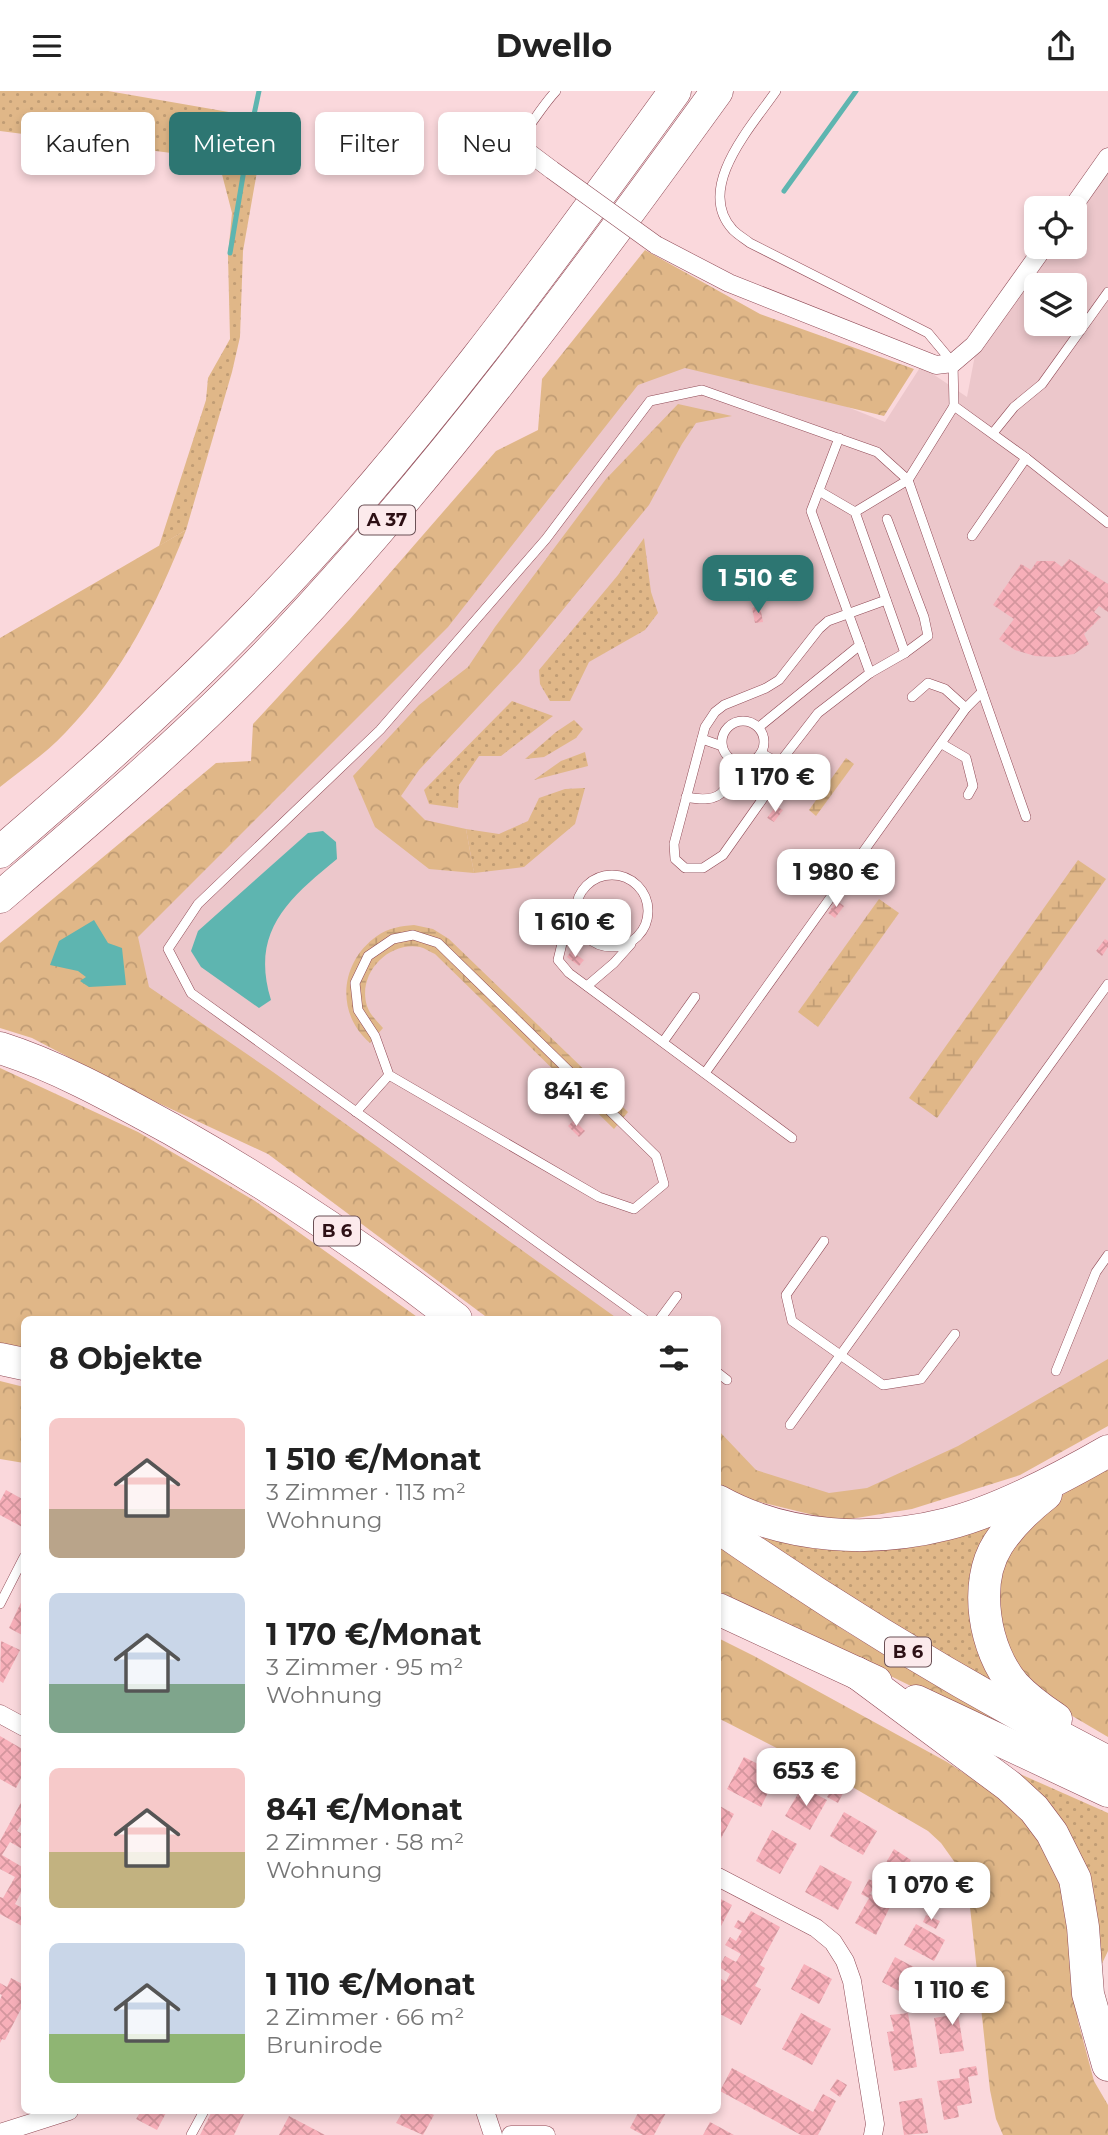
<!DOCTYPE html>
<html lang="de">
<meta charset="utf-8">
<style>
:root{--surface:#fff;--page:#f6f6f6;--text:#222;--muted:#767676;--accent:#2d7672}
body{margin:0;font-family:Montserrat,sans-serif;background:var(--page);color:var(--text);height:100vh;display:flex;flex-direction:column;font-size:26px;white-space:nowrap}
*{box-sizing:border-box;margin:0}
p{font-size:23px;color:var(--muted)}
.icon{flex:none;width:38px;height:38px;fill:none;stroke:currentColor;stroke-width:2;stroke-linecap:round;stroke-linejoin:round}
.map{position:relative;flex:1;overflow:hidden}
.panel{position:absolute;left:21px;top:1225px;width:700px;height:798px;display:flex;flex-direction:column;background:var(--surface);border-radius:10px;box-shadow:0 4px 10px #0003}
.panel>*{flex:none}
.guide{position:absolute;left:21px;top:21px;width:700px;height:63px;display:flex;gap:14px}
.buttons{position:absolute;left:1024px;top:105px;display:grid;gap:14px}
.buttons a{display:grid;place-items:center;width:63px;height:63px;border-radius:10px;background:var(--surface);box-shadow:0 4px 10px #0003;font-size:35px}
.price{position:absolute;translate:-50% -60px;padding:0 16px;border-radius:14px;background:#fff;color:#222;font-size:23px;line-height:46px;filter:drop-shadow(0 2px 4px #0008)}
.price::after{content:'';position:absolute;left:50%;top:42px;width:21px;height:16px;margin-left:-10px;background:inherit;clip-path:polygon(0 0,100% 0,50% 100%)}
.price.active{background:var(--accent);color:#fff}
ul{padding:0;list-style:none}
li{display:flex;align-items:center;gap:21px;height:175px;padding:0 28px}
li span{display:grid;place-items:center;flex:none;width:196px;height:140px;border-radius:10px;color:#555}
li>.icon{margin-inline-start:auto}
span .icon{width:84px;height:84px;fill:#fffc;stroke-width:1}
li b{font-size:30px}
h2{display:flex;justify-content:space-between;align-items:center;height:84px;padding:0 28px;font-size:30px}
.pill{padding:0 24px;border-radius:10px;background:var(--surface);box-shadow:0 4px 10px #0003;font-size:24px;line-height:63px}
.pill.active{background:var(--accent);color:#fff}
header{display:flex;justify-content:space-between;align-items:center;height:91px;padding:0 28px;background:var(--surface);font-size:32px;font-weight:700}
.map>svg:first-child{display:block}
</style>
<header><svg class="icon" aria-label="menu" viewBox="0 0 24 24"><path d="M4 6h16M4 12h16M4 18h16"/></svg>Dwello<svg class="icon" aria-label="share" viewBox="0 0 24 24"><path d="M12 15V3M7 8l5-5 5 5M5 13v7h14v-7"/></svg></header>
<div class="map">
<svg width="1108" height="2044" viewBox="0 0 1108 2044">
<defs>
<pattern id="green-dots" width="8" height="8" patternUnits="userSpaceOnUse" patternTransform="scale(1.75)"><rect width="8" height="8" fill="#e0b788"/><path d="M2 2h.1M6 6h.1" fill="none" stroke="#c09c74" stroke-width="1.8" stroke-linecap="round"/></pattern>
<pattern id="forest-crowns" width="20" height="18" patternUnits="userSpaceOnUse" patternTransform="scale(1.75)"><rect width="20" height="18" fill="#e0b788"/><path d="M2 6a3 3 0 1 1 6 0M12 15a3 3 0 1 1 6 0" fill="none" stroke="#c09c74"/></pattern>
<pattern id="wetland-marsh" width="20" height="14" patternUnits="userSpaceOnUse" patternTransform="scale(1.75)"><rect width="20" height="14" fill="#e0b788"/><path d="M1 5h8M5 5V1M11 12h8M15 12V8" fill="none" stroke="#c09c74"/></pattern>
<pattern id="building-cross-hatch" width="8" height="8" patternUnits="userSpaceOnUse" patternTransform="scale(1.75)"><rect width="8" height="8" fill="#f7afb9"/><path d="M0 0l8 8M0 8l8-8" fill="none" stroke="#d4969e"/></pattern>
</defs>
<rect width="100%" height="100%" fill="#fad8dc"/>
<!-- built -->
<path fill="#ecc7cb" fill-rule="evenodd" d="M1108 75V1275L857 1416 718 1371V1228H525L169 964 128 844 647 260 695 255 885 331 921 275 967 306 975 264 1050 156H1074L1075 122ZM1036 194H1074V233H1036Z"/>
<!-- green -->
<g fill="url(#green-dots)">
<polygon points="0,0 108,0 274,29 265,75 258,75 243,160 240,246 232,281 186,439 159,455 206,309 208,287 230,248 228,164 232,122 218,68 0,40"/>
<polygon points="644,447 651,501 658,522 645,539 589,571 570,610 550,610 540,593 539,579 618,484"/>
<polygon points="512,610 553,625 501,665 479,665 459,694 458,717 429,713 424,699"/>
<polygon points="574,629 583,638 576,647 544,666 525,668 556,641"/>
<polygon points="585,661 588,675 534,689 561,670"/>
<polygon points="585,697 575,733 524,776 474,782 466,738 499,743 528,730 539,707 565,698"/>
<polygon points="1009,1422 1007,1603 895,1537 732,1428 781,1446"/>
<polygon points="993,1671 1108,1722 1108,1860 1096,1885"/>
</g>
<!-- forest -->
<g fill="url(#forest-crowns)">
<polygon points="645,159 760,223 914,278 884,325 685,277 638,294 448,536 138,846 149,896 273,981 618,1228 489,1228 268,1063 141,1004 32,947 0,937 0,852 216,672 251,670 253,633 350,528 496,360 538,339 542,288"/>
<polygon points="678,313 732,325 696,332 682,353 649,414 520,571 419,679 401,705 425,729 466,738 474,782 429,778 375,736 353,685 419,614 468,576 495,536 606,388"/>
<path d="M186 439C156 515 123 582 66 641 47 662 22 678 0 696V547Z"/>
<polygon points="0,977 138,1041 255,1110 420,1228 24,1228 24,1262 0,1258"/>
<polygon points="1108,1268 1108,1335 1020,1384 912,1418 838,1430 740,1406 718,1392 718,1339 756,1379 829,1402 867,1397 958,1355"/>
<polygon points="0,1290 24,1296 24,1372 0,1368"/>
<polygon points="1108,1375 1108,1646 1035,1603 1012,1579 993,1509 1007,1461 1035,1425 1081,1390"/>
<polygon points="718,1453 847,1541 925,1587 1085,1675 917,1598 718,1500"/>
<polygon points="718,1547 754,1565 947,1671 1008,1711 1043,1746 1063,1788 1078,1930 1094,1990 1108,2014 1108,2044 1003,2044 996,2028 990,1999 969,1807 963,1783 941,1752 928,1740 849,1694 718,1627"/>
</g>
<!-- wetland -->
<g fill="url(#wetland-marsh)">
<polygon points="846,667 854,673 816,725 809,719"/>
<polygon points="1078,769 1106,788 937,1027 909,1007"/>
<polygon points="879,808 899,822 818,936 798,921"/>
<path d="M414 834 433 838 449 848 628 1021 614 1038 435 863C430 861 425 857 420 856 388 850 357 883 367 915 370 924 377 930 383 937L370 952C335 922 340 871 377 845 388 837 401 835 414 834Z"/>
</g>
<!-- water -->
<g fill="#5eb5b0">
<path d="M323 740 336 751 337 768C288 808 250 841 271 909L259 917 201 876 191 860 198 840 308 742Z"/>
<polygon points="94,829 108,852 122,857 126,894 89,896 80,890 86,886 78,880 50,874 59,850"/>
</g>
<g fill="none" stroke-linecap="round" stroke-linejoin="round">
<!-- stream -->
<g stroke="#5eb5b0" stroke-width="5">
<polyline points="252,33 259,0"/>
<polyline points="784,100 856,0"/>
<polyline points="230,162 247,61"/>
</g>
</g>
<!-- building -->
<g fill="url(#building-cross-hatch)">
<polygon points="1069,468 1108,493 1108,521 1099,515 1094,521 1101,526 1084,543 1089,553 1074,563 1055,566 1035,565 1015,559 999,548 1014,528 993,514 1021,473 1031,479 1037,470 1054,470 1062,476"/>
<polygon points="760,515 763,531 755,532 752,517"/>
<polygon points="776,715 783,719 774,731 767,727"/>
<polygon points="837,810 844,815 835,827 828,822"/>
<polygon points="1105,848 1108,850 1108,856 1102,865 1096,860"/>
<polygon points="571,860 584,869 579,875 567,866"/>
<polygon points="574,1029 585,1040 579,1046 568,1035"/>
<polygon points="6,1399 24,1409 24,1437 0,1424 0,1410"/>
<polygon points="24,1505 24,1545 9,1537"/>
<polygon points="1,1550 20,1559 3,1592 0,1590"/>
<polygon points="0,1645 24,1659 24,1681 16,1697 0,1688"/>
<polygon points="744,1666 766,1677 761,1687 772,1693 761,1716 727,1698"/>
<polygon points="802,1696 827,1709 810,1739 785,1725"/>
<polygon points="833,1696 843,1702 838,1712 827,1706"/>
<polygon points="24,1706 24,1728 17,1740 24,1744 24,1759 10,1751 2,1764 24,1777 24,1796 15,1813 24,1818 24,1831 22,1835 0,1823 0,1806 3,1807 15,1786 0,1778 0,1750"/>
<polygon points="718,1714 734,1723 718,1753"/>
<polygon points="844,1721 877,1740 863,1764 830,1745"/>
<polygon points="772,1739 797,1753 780,1783 756,1770"/>
<polygon points="894,1758 911,1769 897,1793 880,1782"/>
<polygon points="820,1774 852,1791 838,1819 805,1801"/>
<polygon points="925,1780 945,1791 930,1820 909,1809"/>
<polygon points="869,1788 876,1792 870,1803 891,1814 876,1844 855,1832 869,1807 861,1803"/>
<polygon points="719,1807 732,1814 718,1841 718,1810"/>
<polygon points="751,1820 780,1836 760,1874 765,1877 755,1895 761,1898 741,1934 718,1922 718,1909 722,1901 718,1898 718,1886 726,1891 730,1883 719,1876 725,1865 736,1871 741,1863 725,1854 730,1846 736,1850 742,1840 734,1836 738,1829 744,1832"/>
<polygon points="926,1824 940,1830 936,1838 923,1831"/>
<polygon points="916,1833 945,1849 934,1870 904,1854"/>
<polygon points="895,1866 925,1882 912,1907 882,1891"/>
<polygon points="804,1873 832,1888 819,1913 791,1898"/>
<polygon points="11,1887 24,1894 24,1912 5,1949 2,1948 0,1952 0,1909 2,1904 0,1903 0,1892 7,1896"/>
<polygon points="966,1904 969,1921 958,1923 964,1960 940,1963 934,1927 952,1924 950,1907"/>
<polygon points="801,1922 831,1938 812,1974 782,1958"/>
<polygon points="908,1922 917,1976 894,1980 887,1941 894,1940 890,1924"/>
<polygon points="976,1975 978,1984 968,1986 972,2012 957,2015 959,2026 944,2029 937,1990 960,1987 959,1978"/>
<polygon points="732,1977 813,2021 823,2003 836,2010 818,2044 801,2044 720,2000"/>
<polygon points="837,1988 847,1994 840,2006 830,1999"/>
<polygon points="922,2007 928,2042 904,2044 899,2011"/>
<polygon points="141,2020 167,2020 157,2039 136,2028"/>
<polygon points="212,2020 238,2020 244,2023 234,2044 200,2044"/>
<polygon points="403,2020 425,2020 434,2024 423,2044 396,2032"/>
<polygon points="639,2020 667,2020 654,2044 643,2044 630,2037"/>
<polygon points="289,2025 325,2044 279,2044"/>
<polygon points="710,2031 734,2044 703,2044"/>
</g>
<g fill="none" stroke-linecap="round" stroke-linejoin="round">
<!-- lane casing -->
<g stroke="#8f4955" stroke-width="10">
<g id="lane">
<path d="M776 0C752 35 694 97 733 139 738 144 745 148 750 152L928 242 953 272 954 315 1026 367 1108 432"/>
<path d="M516 52C531 35 541 16 556 0"/>
<polyline points="993,342 1014,316 1042,293 1108,201"/>
<polyline points="839,347 811,420 870,582"/>
<polyline points="819,400 855,421 905,562"/>
<polyline points="855,421 908,389 1026,726"/>
<polyline points="972,445 1026,367"/>
<polyline points="886,509 828,530 819,538 779,589 766,597 724,614 715,621 705,636 674,753 675,768 685,777 703,777 723,764 764,706 770,684 818,622 870,582 905,562 928,545 924,526 887,428"/>
<polyline points="966,617 982,601"/>
<circle cx="743" cy="651" r="21"/>
<polyline points="759,636 860,554"/>
<polyline points="702,648 722,655"/>
<polyline points="942,653 966,667 973,695 968,704"/>
<polyline points="761,662 779,672"/>
<path d="M686 706C721 713 726 702 737 671"/>
<circle cx="612" cy="820" r="36"/>
<polyline points="577,817 565,840 558,869 569,882 792,1047"/>
<polygon points="413,844 438,852 656,1065 664,1093 634,1118 599,1106 389,984 375,945 358,919 355,892 368,865 393,848"/>
<polyline points="587,895 614,872 631,853"/>
<polyline points="663,951 695,906"/>
<polyline points="705,982 966,617 945,598 928,592 912,606"/>
<polyline points="356,1021 389,984"/>
<polyline points="824,1150 786,1204 792,1230 883,1294 921,1288 955,1243"/>
<polyline points="644,1228 191,902 168,858 198,813 380,639 546,448 650,310 702,299 877,361 908,389 954,315"/>
<polyline points="660,1228 677,1205"/>
<polyline points="1056,1280 1096,1181 1108,1164"/>
<polyline points="718,1282 727,1289"/>
<polyline points="790,1334 1108,893"/>
<polyline points="0,1513 24,1466"/>
<polyline points="191,2044 204,2020"/>
</g>
</g>
<!-- street casing -->
<g stroke="#8f4955" stroke-width="19">
<g id="street">
<polyline points="516,52 552,79"/>
<polyline points="1072,117 1108,66"/>
<polyline points="656,154 729,192 936,274 953,272 974,254 1044,156"/>
<polyline points="0,1623 24,1636"/>
<polyline points="718,1786 816,1837 833,1851 845,1870 852,1890 875,2033 873,2044"/>
<polyline points="485,2020 493,2044"/>
<polyline points="0,2042 69,2020"/>
<polyline points="511,2044 546,2044"/>
</g>
</g>
<!-- highway casing -->
<g stroke="#8f4955" stroke-width="33">
<g id="highway">
<path d="M0 761C89 685 175 608 256 524 412 363 544 181 675 0"/>
<path d="M0 806C98 722 196 639 284 545 443 375 581 188 717 0"/>
<path d="M0 957C60 976 118 1009 173 1039 272 1095 366 1158 456 1228"/>
<polyline points="0,1268 24,1273"/>
<path d="M1046 1403C1028 1417 1011 1433 998 1453 973 1492 984 1559 1014 1594 1026 1607 1041 1618 1056 1628"/>
<path d="M718 1410C786 1448 872 1452 947 1433 999 1420 1061 1387 1108 1360"/>
<path d="M718 1436C843 1523 972 1601 1108 1671"/>
<polyline points="718,1518 876,1591"/>
<polyline points="857,1582 1009,1695 1034,1718 1052,1742 1075,1788 1083,1836 1088,1903 1108,1974"/>
<polyline points="916,1610 1108,1700"/>
</g>
</g>
<!-- lane -->
<use href="#lane" stroke="#fff" stroke-width="9"/>
<!-- street -->
<use href="#street" stroke="#fff" stroke-width="18"/>
<!-- highway -->
<use href="#highway" stroke="#fff" stroke-width="32"/>
<!-- street-bridge casing -->
<g stroke="#8f4955" stroke-width="19" stroke-linecap="butt">
<polyline id="street-bridge" points="552,79 656,154"/>
</g>
<!-- street-bridge -->
<use href="#street-bridge" stroke="#fff" stroke-width="18"/>
</g>
<g text-anchor="middle" dominant-baseline="central" stroke-width="7" stroke-linejoin="round" paint-order="stroke">
<!-- shield labels -->
<g fill="#fceaec" stroke="#6b5156" stroke-width="2">
<rect x="359" y="414.5" width="56" height="29" rx="5"/>
<rect x="314" y="1125.5" width="46" height="29" rx="5"/>
<rect x="885" y="1546.5" width="46" height="29" rx="5"/>
</g>
<g font-size="18" font-weight="bold" fill="#2d1015">
<text x="387" y="429">A 37</text>
<text x="337" y="1140">B 6</text>
<text x="908" y="1561">B 6</text>
</g>
</g>
</svg>
<div class="buttons">
<a><svg class="icon" aria-label="locate" viewBox="0 0 24 24"><circle cx="12" cy="12" r="6"/><path d="M12 2v4M12 18v4M2 12h4M18 12h4"/></svg></a>
<a><svg class="icon" aria-label="layers" viewBox="0 0 24 24"><path d="M12 4l9 5-9 5-9-5zM3 14l9 5 9-5"/></svg></a>
</div>
<b class="price active" style="left:758px;top:524px">1 510 €</b>
<b class="price" style="left:775px;top:723px">1 170 €</b>
<b class="price" style="left:836px;top:818px">1 980 €</b>
<b class="price" style="left:575px;top:868px">1 610 €</b>
<b class="price" style="left:576px;top:1037px">841 €</b>
<b class="price" style="left:806px;top:1717px">653 €</b>
<b class="price" style="left:931px;top:1831px">1 070 €</b>
<b class="price" style="left:952px;top:1936px">1 110 €</b>
<div class="guide">
<a class="pill">Kaufen</a>
<a class="pill active">Mieten</a>
<a class="pill">Filter</a>
<a class="pill">Neu</a>
</div>
<section class="panel">
<h2>8 Objekte<svg class="icon" aria-label="filters" viewBox="0 0 24 24"><path d="M4 7h16M4 17h16"/><circle cx="9" cy="7" r="2"/><circle cx="15" cy="17" r="2"/></svg></h2>
<ul>
<li><span style="background:linear-gradient(#f6c9c9 65%,#b9a48a 0)"><svg class="icon" aria-label="home" viewBox="0 0 24 24"><path d="M3 11l9-7 9 7M6 9v11h12V9"/></svg></span><div><b>1 510 €/Monat</b><p>3 Zimmer · 113 m²</p><p>Wohnung</p></div></li>
<li><span style="background:linear-gradient(#c9d6e8 65%,#7fa58c 0)"><svg class="icon" aria-label="home" viewBox="0 0 24 24"><path d="M3 11l9-7 9 7M6 9v11h12V9"/></svg></span><div><b>1 170 €/Monat</b><p>3 Zimmer · 95 m²</p><p>Wohnung</p></div></li>
<li><span style="background:linear-gradient(#f6c9c9 60%,#c2b280 0)"><svg class="icon" aria-label="home" viewBox="0 0 24 24"><path d="M3 11l9-7 9 7M6 9v11h12V9"/></svg></span><div><b>841 €/Monat</b><p>2 Zimmer · 58 m²</p><p>Wohnung</p></div></li>
<li><span style="background:linear-gradient(#c9d6e8 65%,#8fb573 0)"><svg class="icon" aria-label="home" viewBox="0 0 24 24"><path d="M3 11l9-7 9 7M6 9v11h12V9"/></svg></span><div><b>1 110 €/Monat</b><p>2 Zimmer · 66 m²</p><p>Brunirode</p></div></li>
</ul>
</section>
</div>
